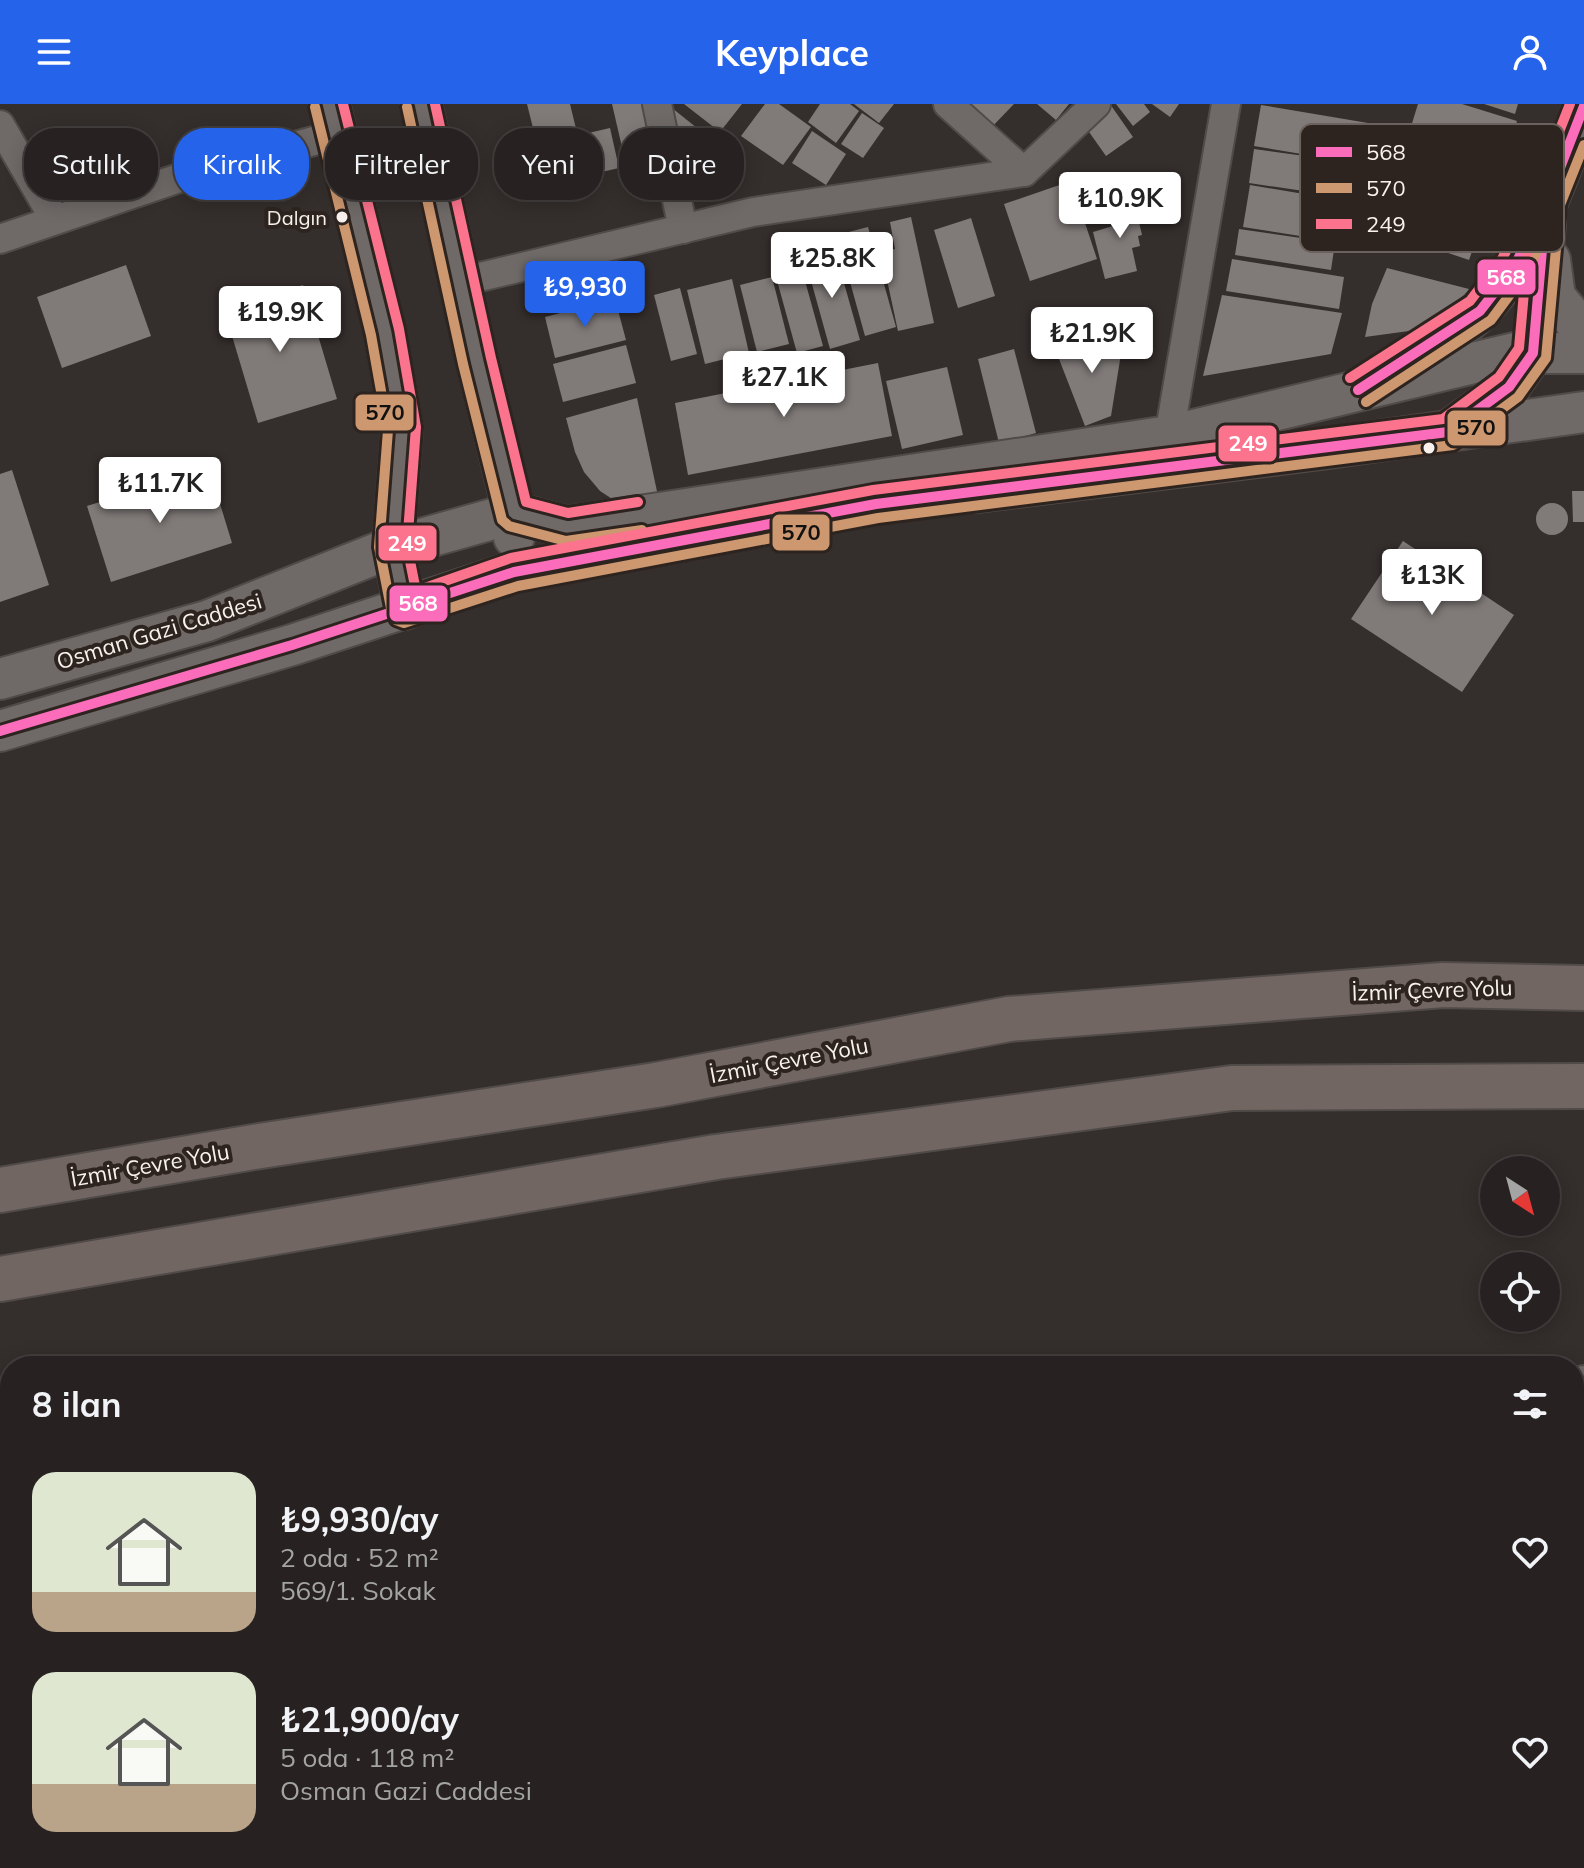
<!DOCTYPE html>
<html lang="tr">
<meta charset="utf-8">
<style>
:root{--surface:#272221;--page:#332f2e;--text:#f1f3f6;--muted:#a4a4a5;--line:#433f3f;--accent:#2563eb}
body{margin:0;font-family:Mulish,sans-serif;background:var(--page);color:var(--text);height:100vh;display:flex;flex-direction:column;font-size:30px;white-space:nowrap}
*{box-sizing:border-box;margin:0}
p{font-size:26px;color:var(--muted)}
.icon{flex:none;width:44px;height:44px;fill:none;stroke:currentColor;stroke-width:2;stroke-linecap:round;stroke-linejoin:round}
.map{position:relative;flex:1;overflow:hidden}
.side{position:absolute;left:0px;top:1252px;width:1584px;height:512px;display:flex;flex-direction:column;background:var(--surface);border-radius:32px 32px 0 0;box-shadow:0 4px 20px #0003,0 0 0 2px var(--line)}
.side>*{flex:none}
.top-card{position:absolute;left:24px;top:24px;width:800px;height:72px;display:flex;gap:16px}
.needle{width:52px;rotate:144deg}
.tools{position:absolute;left:1480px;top:1052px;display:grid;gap:16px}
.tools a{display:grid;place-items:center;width:80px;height:80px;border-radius:50%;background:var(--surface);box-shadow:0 4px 20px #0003,0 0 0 2px var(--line);font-size:40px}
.price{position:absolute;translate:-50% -68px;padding:0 18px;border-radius:8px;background:#fff;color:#222;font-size:26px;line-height:52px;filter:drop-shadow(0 2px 4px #0008)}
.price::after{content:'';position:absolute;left:50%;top:48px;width:24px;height:18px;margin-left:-12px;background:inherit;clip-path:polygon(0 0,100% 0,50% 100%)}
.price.active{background:var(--accent);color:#fff}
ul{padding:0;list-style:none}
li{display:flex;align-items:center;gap:24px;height:200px;padding:0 32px}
li span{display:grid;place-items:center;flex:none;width:224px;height:160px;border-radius:24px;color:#555}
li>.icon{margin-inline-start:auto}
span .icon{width:96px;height:96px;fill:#fffc;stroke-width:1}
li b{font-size:34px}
h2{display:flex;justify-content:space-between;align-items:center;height:96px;padding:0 32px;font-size:34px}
.pill{padding:0 28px;border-radius:32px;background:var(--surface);box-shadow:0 4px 20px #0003,0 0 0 2px var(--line);font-size:28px;line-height:72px}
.pill.active{background:var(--accent);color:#fff}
header{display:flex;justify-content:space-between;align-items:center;height:104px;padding:0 32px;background:var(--accent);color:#fff;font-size:36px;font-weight:700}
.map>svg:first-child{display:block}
</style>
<header><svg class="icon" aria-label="menu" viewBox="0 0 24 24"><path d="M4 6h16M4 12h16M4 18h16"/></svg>Keyplace<svg class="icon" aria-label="person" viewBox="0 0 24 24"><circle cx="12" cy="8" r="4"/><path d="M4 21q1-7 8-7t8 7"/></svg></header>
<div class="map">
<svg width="1584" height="1764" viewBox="0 0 1584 1764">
<rect width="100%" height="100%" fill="#342e2c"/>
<!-- building -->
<g fill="#807b79">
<polygon points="527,0 570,0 589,78 549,88"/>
<polygon points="612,0 646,0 660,61 628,69"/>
<polygon points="667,0 742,60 682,77"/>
<polygon points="684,0 742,0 720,28"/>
<polygon points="765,0 779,0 811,23 783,61 741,32"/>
<polygon points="820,0 850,0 859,7 836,39 808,18"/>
<polygon points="854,0 894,0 879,19"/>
<polygon points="959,0 1014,0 988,27"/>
<polygon points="1037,0 1069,0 1056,16"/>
<polygon points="1110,0 1133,33 1106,52 1082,18"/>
<polygon points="1116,0 1144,0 1150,8 1133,22"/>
<polygon points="1152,0 1179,0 1170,13"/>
<polygon points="1418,0 1462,0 1517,17 1504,58 1409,29"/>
<polygon points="1484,0 1518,0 1515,10"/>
<polygon points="1261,1 1368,19 1358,95 1249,79 1254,45 1356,59 1254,42"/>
<polygon points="862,9 884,24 863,54 841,40"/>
<polygon points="610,24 619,64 593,70 584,30"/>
<polygon points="812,27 846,50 826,81 792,59"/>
<polygon points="1407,75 1488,102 1469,156 1389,129"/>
<polygon points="1071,77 1097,155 1030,177 1004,100"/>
<polygon points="1250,81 1357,99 1351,140 1243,123"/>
<polygon points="1139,94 1144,117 1139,118 1142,131 1138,132 1140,142 1132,144 1137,167 1105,175 1093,128 1116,121 1111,101"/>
<polygon points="911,113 934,219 898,227 881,148 895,145 890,118"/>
<polygon points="971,114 995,192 958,204 934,126"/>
<polygon points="868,123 896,223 865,232 837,131"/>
<polygon points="1239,125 1335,139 1331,166 1235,151"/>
<polygon points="835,147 860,236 830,245 805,155"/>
<polygon points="799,155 823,242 797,249 773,162"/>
<polygon points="1232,155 1344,173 1339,205 1226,187"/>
<polygon points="126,161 151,232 62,264 37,193"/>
<polygon points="1387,164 1469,185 1460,220 1365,233 1372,200"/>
<polygon points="772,173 789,240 757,248 740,181"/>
<polygon points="732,175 749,249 705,260 687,186"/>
<polygon points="303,181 337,295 258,319 224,205"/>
<polygon points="680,184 697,250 671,257 654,191"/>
<polygon points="1222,191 1342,209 1331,250 1203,272"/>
<polygon points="615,195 626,236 555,254 545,213"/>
<polygon points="1124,231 1111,312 1085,322 1054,242"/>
<polygon points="626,241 636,279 563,298 553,260"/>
<polygon points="1014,245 1036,329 999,339 978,255"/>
<polygon points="878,259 892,332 688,371 675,299"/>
<polygon points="947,263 963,331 902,345 886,277"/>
<polygon points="637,294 658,392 620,400 600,387 584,368 575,348 566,314"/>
<polygon points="209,364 232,439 111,478 87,402"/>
<polygon points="12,366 49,481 0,498 0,370"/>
<polygon points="1572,387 1584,387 1584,418 1573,418"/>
<circle cx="1552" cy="415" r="16"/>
<polygon points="1403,437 1514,511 1462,588 1351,515"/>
<rect x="0" y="1486" width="10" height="57"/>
<polygon points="10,1634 10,1713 0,1713 0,1635"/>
<polygon points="1574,1642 1584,1643 1584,1722 1574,1721"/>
<rect x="1163" y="1754" width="40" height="10"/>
<polygon points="1221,1754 1261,1754 1260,1764 1220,1764"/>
<rect x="1268" y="1754" width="36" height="10"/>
<polygon points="1370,1754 1409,1754 1407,1764 1369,1764"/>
<polygon points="1415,1755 1450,1763 1450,1764 1413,1764"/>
<polygon points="661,1756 662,1764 626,1764 626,1758"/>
<polygon points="1157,1757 1157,1764 1119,1764 1119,1758"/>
</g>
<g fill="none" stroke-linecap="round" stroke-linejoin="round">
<!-- street casing -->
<g stroke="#504b49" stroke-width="32">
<g id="street">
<polyline points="657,0 683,125"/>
<polyline points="948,0 1024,68 1096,0"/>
<polyline points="0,21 55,116"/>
<polyline points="0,135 188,71 336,31"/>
<polyline points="459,178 753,108 1024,68"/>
<polyline points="1169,332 1226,0"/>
<polyline points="1574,1278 1584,1276"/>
<polyline points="1574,1328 1584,1374"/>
<polyline points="0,1590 10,1589"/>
<polyline points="1574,1592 1584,1594"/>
<polyline points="402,1754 403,1764"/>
<polyline points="956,1764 957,1754"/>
<polyline points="1577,1764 1584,1759"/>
</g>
</g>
<!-- secondary casing -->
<g stroke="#504b49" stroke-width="44">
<g id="secondary">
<polyline points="329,0 385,228 402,325 393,443 405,505"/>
<polyline points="421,0 477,257 514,409 514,433"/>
<polyline points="1550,156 1555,193 1584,228"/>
<path d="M1389 267C1416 250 1459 228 1481 205 1534 150 1557 72 1584 2"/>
<polyline points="1453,324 1509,283 1533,249 1545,120"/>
<polyline points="977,388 1328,344 1584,308"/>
<polyline points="0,575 207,517 393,443 514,409 567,423 1169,332 1515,249 1584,249"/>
<polyline points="0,627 292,541 514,468 807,413"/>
</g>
</g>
<!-- highway casing -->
<g stroke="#504b49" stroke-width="48">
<g id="highway">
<polyline points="0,1086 260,1042 656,981 1009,915 1443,881 1584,884"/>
<polyline points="0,1175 716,1053 1232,984 1584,982"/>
</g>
</g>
<!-- street -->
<use href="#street" stroke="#6f6a68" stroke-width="28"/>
<!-- secondary -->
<use href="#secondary" stroke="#6f6a68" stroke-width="40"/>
<!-- highway -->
<use href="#highway" stroke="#726662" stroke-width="44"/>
<!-- bus-1 casing -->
<g stroke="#2e241f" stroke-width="16">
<g id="bus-1">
<polyline points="1358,286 1480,207 1514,163 1546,100 1584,2"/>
<polyline points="0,627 292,541 514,468 876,400 1448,328 1509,283 1533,249 1546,100"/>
</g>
</g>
<!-- bus-2 casing -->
<g stroke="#2e241f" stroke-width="16">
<g id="bus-2">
<polyline points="315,3 371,231 388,326 379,443 392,509 396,516 404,519 518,482 878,414 1453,341 1518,293 1546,254 1560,101"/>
<polyline points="407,3 463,260 502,416 509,422 566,437 642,426"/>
<polyline points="1366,298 1491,216 1526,169 1558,106 1584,41"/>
</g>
</g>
<!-- bus-3 casing -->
<g stroke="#2e241f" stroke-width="16">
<g id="bus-3">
<polyline points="343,0 399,225 416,323 407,442 416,487 511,454 873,386 1443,315 1499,273 1519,244 1532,99"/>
<polyline points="435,0 491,254 526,398 568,409 638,398"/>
<polyline points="1350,274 1470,197 1502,155 1533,94 1570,0"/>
</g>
</g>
<!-- bus-1 -->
<use href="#bus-1" stroke="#fb6dba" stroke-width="10"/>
<!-- bus-2 -->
<use href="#bus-2" stroke="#cd976f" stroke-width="10"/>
<!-- bus-3 -->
<use href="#bus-3" stroke="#fc738d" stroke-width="10"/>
</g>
<!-- markers -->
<g fill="#f8f1ed" stroke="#2e241f" stroke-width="3">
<circle cx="342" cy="113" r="7"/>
<circle cx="1429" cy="344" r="7"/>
</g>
<g text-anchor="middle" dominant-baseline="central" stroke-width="8" stroke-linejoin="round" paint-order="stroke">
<!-- bus labels -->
<g font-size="20" fill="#f8f1ed" stroke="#2e241f" text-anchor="end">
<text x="327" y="113">Dalgın</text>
</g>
<!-- street labels -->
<g font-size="22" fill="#f8f1ed" stroke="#2e241f">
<text transform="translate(159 527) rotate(-17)">Osman Gazi Caddesi</text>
<text transform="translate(1432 886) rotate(-2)">İzmir Çevre Yolu</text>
<text transform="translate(789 956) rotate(-11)">İzmir Çevre Yolu</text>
<text transform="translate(150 1061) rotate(-10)">İzmir Çevre Yolu</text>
</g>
</g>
<!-- legend -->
<rect x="1300" y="20" width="264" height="128" rx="12" fill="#2e241f" stroke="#6b625d" stroke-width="2"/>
<rect x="1316" y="43" width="36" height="10" fill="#fb6dba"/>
<rect x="1316" y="79" width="36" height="10" fill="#cd976f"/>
<rect x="1316" y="115" width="36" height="10" fill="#fc738d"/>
<g font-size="22" fill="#f8f1ed">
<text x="1366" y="56">568</text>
<text x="1366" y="92">570</text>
<text x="1366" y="128">249</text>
</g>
<g stroke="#2e241f" stroke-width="3">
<rect x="1476" y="154" width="61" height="38" rx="8" fill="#fb6dba"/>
<rect x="354" y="289" width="61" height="39" rx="8" fill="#cd976f"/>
<rect x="1446" y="305" width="61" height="38" rx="8" fill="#cd976f"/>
<rect x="1217" y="320" width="61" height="39" rx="8" fill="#fc738d"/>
<rect x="771" y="409" width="60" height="39" rx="8" fill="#cd976f"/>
<rect x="377" y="420" width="61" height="38" rx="8" fill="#fc738d"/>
<rect x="388" y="480" width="61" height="39" rx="8" fill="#fb6dba"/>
</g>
<g font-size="22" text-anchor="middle" font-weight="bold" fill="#fff">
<text x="1506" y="181">568</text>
<text x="1248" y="347">249</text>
<text x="407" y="447">249</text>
<text x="418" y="507">568</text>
</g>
<g font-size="22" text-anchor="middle" font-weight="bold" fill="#111">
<text x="385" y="316">570</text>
<text x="1476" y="331">570</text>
<text x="801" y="436">570</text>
</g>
</svg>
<div class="tools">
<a><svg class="needle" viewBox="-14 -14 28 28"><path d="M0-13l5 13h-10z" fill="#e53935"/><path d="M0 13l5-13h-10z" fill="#a4a4a5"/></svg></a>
<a><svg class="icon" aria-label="locate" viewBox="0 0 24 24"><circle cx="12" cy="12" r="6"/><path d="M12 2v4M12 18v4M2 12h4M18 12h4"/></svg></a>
</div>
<b class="price" style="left:1120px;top:136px">₺10.9K</b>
<b class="price" style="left:832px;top:196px">₺25.8K</b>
<b class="price active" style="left:585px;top:225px">₺9,930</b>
<b class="price" style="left:280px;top:250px">₺19.9K</b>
<b class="price" style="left:1092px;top:271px">₺21.9K</b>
<b class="price" style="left:784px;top:315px">₺27.1K</b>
<b class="price" style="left:160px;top:421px">₺11.7K</b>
<b class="price" style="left:1432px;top:513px">₺13K</b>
<div class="top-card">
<a class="pill">Satılık</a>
<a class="pill active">Kiralık</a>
<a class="pill">Filtreler</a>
<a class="pill">Yeni</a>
<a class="pill">Daire</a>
</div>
<section class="side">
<h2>8 ilan<svg class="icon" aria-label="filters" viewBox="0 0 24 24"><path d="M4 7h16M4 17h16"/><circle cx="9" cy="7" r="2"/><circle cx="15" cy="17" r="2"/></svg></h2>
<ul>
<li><span style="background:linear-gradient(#dfe7d0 75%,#b9a48a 0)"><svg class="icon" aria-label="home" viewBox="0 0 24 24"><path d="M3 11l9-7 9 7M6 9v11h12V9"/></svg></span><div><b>₺9,930/ay</b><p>2 oda · 52 m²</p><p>569/1. Sokak</p></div><svg class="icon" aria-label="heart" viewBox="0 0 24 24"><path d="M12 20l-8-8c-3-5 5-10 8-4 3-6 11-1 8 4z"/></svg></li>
<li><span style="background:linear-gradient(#dfe7d0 70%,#b9a48a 0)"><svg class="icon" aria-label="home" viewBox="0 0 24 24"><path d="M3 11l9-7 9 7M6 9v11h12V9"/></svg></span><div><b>₺21,900/ay</b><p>5 oda · 118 m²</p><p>Osman Gazi Caddesi</p></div><svg class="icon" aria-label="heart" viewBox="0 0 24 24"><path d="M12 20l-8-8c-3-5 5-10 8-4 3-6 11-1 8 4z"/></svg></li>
</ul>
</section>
</div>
